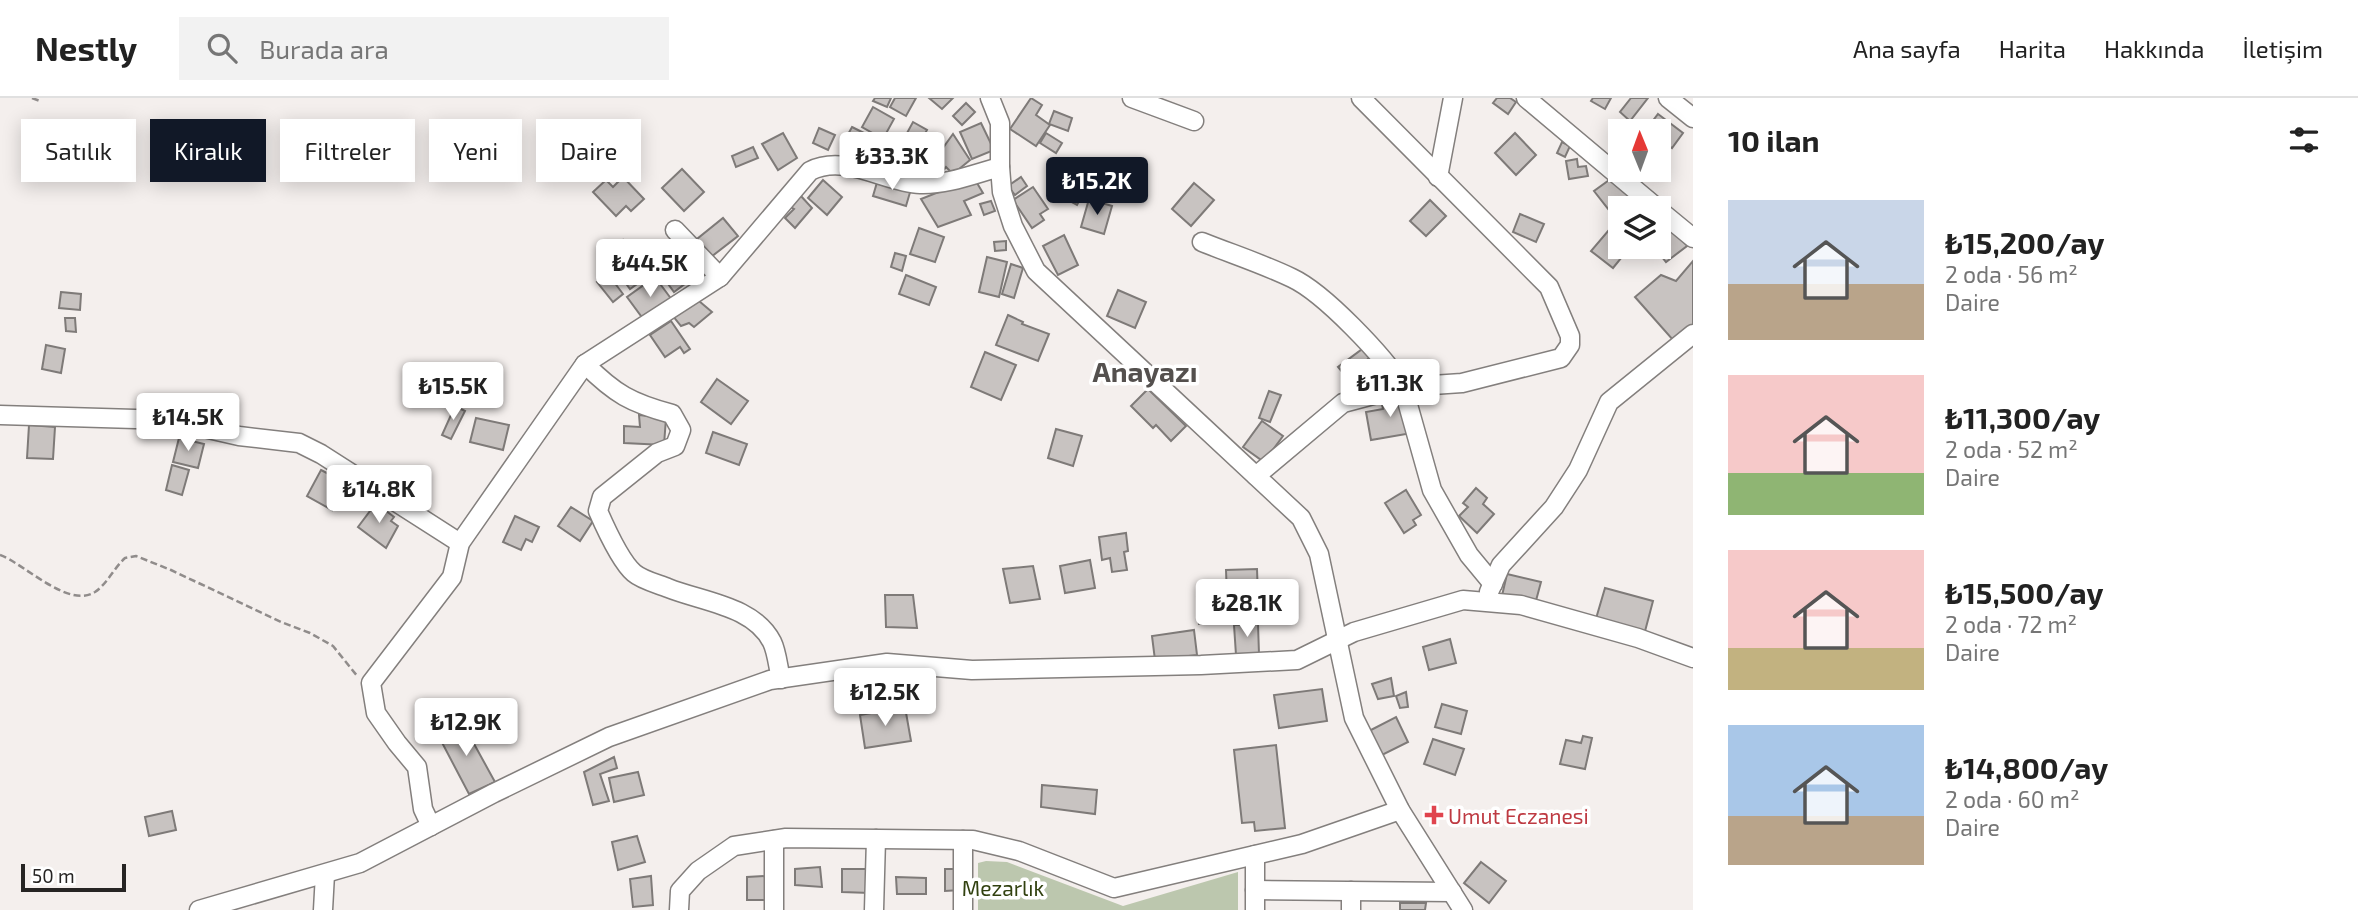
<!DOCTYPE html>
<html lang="tr">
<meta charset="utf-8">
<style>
:root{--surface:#fff;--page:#f2f2f2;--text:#222;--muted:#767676;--line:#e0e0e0;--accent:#111827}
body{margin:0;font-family:"Exo 2",sans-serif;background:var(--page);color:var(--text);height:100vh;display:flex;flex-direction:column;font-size:26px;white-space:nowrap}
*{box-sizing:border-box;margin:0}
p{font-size:23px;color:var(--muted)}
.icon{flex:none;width:38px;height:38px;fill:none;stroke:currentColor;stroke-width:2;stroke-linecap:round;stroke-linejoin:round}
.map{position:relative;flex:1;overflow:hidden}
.sheet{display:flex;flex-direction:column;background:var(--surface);width:665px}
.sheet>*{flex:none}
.guide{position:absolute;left:21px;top:21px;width:665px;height:63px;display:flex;gap:14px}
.needle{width:46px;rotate:359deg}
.buttons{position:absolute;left:1608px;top:21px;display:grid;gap:14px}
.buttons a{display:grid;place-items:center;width:63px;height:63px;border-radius:0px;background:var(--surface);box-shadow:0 4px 18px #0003;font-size:35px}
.scale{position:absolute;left:21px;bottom:18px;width:105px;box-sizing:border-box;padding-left:7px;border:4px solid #262423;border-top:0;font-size:19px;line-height:24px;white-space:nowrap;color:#262423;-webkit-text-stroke:5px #fff;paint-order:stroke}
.price{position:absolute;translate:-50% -60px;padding:0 16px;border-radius:7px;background:#fff;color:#222;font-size:23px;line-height:46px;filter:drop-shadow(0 2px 4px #0008)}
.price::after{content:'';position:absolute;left:50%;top:42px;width:21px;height:16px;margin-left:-10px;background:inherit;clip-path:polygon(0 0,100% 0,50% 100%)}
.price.active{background:var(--accent);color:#fff}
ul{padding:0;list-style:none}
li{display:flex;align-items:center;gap:21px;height:175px;padding:0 35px}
li span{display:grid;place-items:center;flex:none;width:196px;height:140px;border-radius:0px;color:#555}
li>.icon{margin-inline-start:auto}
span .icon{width:84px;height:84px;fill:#fffc;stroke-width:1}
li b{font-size:30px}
h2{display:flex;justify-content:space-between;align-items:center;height:84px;padding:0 35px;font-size:30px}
.chip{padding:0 24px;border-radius:0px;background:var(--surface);box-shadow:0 4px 18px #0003;font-size:24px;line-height:63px}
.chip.active{background:var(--accent);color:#fff}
header{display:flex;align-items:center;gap:42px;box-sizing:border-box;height:98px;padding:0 35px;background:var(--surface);border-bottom:2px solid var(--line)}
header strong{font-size:33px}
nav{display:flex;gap:38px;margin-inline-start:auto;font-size:24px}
.search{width:490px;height:63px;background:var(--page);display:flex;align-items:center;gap:18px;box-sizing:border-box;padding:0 24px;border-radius:0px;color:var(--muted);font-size:26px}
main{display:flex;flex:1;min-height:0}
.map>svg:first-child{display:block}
</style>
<header>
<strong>Nestly</strong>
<div class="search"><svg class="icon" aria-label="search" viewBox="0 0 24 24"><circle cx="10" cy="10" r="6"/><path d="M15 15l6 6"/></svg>Burada ara</div>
<nav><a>Ana sayfa</a><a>Harita</a><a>Hakkında</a><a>İletişim</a></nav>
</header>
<main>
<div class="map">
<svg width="1693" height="812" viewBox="0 0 1693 812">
<rect width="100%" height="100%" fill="#f4efed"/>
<!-- green -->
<polygon fill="#bcc7ae" points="986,763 1007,764 1123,808 1238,774 1238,812 978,812 978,765"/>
<!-- building -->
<g fill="#c8c3c1" stroke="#7e7a78" stroke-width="2">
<polygon points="875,0 891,0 887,9 873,3"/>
<polygon points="895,0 916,0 906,18 890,9"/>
<polygon points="929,0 953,0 942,11"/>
<polygon points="1031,0 1042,7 1036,17 1050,27 1036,48 1010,31"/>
<polygon points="1497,0 1510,0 1516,4 1508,16 1493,5"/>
<polygon points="1593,0 1611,0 1605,11 1591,3"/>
<polygon points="1631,0 1648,0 1630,23 1620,14"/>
<polygon points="966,5 975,14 962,27 953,18"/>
<polygon points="873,9 894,21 883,41 862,29"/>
<polygon points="1054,13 1072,20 1068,33 1049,26"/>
<polygon points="1658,16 1683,35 1672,50 1659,41 1659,33 1646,32"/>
<polygon points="913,24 927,32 921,43 907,35"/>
<polygon points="981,25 994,52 972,61 960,34"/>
<polygon points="852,29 884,45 880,55 871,52 867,59 854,52 857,46 846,40"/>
<polygon points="819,30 835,37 828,52 813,45"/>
<polygon points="783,35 797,60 778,72 762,46"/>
<polygon points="1046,35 1062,45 1056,55 1040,45"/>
<polygon points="1515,35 1536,57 1516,77 1495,55"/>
<polygon points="953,36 970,62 953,76 946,69 937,80 927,72"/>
<polygon points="901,40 924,52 911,76 888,65"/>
<polygon points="1562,44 1570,48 1565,59 1557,55"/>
<polygon points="753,49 758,60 736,69 732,58"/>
<polygon points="1577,61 1578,69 1586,68 1588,78 1569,81 1566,63"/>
<polygon points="1068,63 1093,76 1077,107 1064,100 1067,96 1054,89"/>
<polygon points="682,71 704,94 684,113 662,90"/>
<polygon points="623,79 644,101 631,113 626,108 616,118 593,94 606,82 613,89"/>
<polygon points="1021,79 1027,88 1015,97 1008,88"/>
<polygon points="974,80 983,95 964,103 971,117 938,129 921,101"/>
<polygon points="1612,80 1632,95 1609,112 1594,93"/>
<polygon points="878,81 911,91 906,108 873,98"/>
<polygon points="823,82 842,99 827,117 808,100"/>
<polygon points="1194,85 1214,102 1191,128 1172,111"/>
<polygon points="1033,89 1048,111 1040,116 1044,122 1032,130 1013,102"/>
<polygon points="800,97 812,110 795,130 785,120 794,111 789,108"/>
<polygon points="1089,101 1112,108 1104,136 1081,129"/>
<polygon points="1430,102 1446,118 1426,138 1410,123"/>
<polygon points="991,103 995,113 984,117 980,106"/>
<polygon points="1520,116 1544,126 1536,144 1513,134"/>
<polygon points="1620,119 1620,149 1630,149 1613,170 1591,153"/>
<polygon points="723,120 738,138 711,159 697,141"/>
<polygon points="1667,123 1687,148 1666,164 1654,149 1659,149 1659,129"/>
<polygon points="919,130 944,139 935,164 910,156"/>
<polygon points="1064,137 1078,167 1058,177 1043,148"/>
<polygon points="623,142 630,154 607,169 599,157"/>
<polygon points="1006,143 1006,152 995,153 994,144"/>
<polygon points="895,155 906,158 902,173 891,169"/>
<polygon points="638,158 651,176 630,191 617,173"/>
<polygon points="987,159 1007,164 999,199 979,194"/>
<polygon points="1693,163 1693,228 1673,242 1635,199 1661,177 1676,183"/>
<polygon points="683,164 694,179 674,194 663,179"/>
<polygon points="1011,166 1023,170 1014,200 1002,196"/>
<polygon points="608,176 623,196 613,204 597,184"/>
<polygon points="906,177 936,189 929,207 899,196"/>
<polygon points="655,179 672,202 644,222 627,199"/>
<polygon points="1118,192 1146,204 1135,230 1107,218"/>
<polygon points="61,194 81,196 80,212 59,210"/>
<polygon points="699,203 712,214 694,229 689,225 681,228 673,218"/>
<polygon points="1008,217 1023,224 1022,226 1049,236 1038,263 996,247"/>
<polygon points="65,220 75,220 76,234 66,233"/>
<polygon points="671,223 690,251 684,255 680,249 665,259 650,237"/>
<polygon points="46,247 65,251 61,275 42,271"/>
<polygon points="1365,249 1372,258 1364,264 1371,273 1353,287 1338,269"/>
<polygon points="985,254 1016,267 1001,302 971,289"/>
<polygon points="717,281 748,303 731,326 701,304"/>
<polygon points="1148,291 1186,328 1171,343 1156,327 1153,330 1131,308"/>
<polygon points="1269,293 1281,297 1270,324 1259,320"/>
<polygon points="1404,296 1412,335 1371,342 1366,314 1383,311 1381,301"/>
<polygon points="455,308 465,313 451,341 442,337"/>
<polygon points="639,317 666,320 664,347 624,345 624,328 640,329"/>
<polygon points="476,320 509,327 503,352 470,344"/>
<polygon points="1262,323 1283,338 1264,364 1243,349"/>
<polygon points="29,327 55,329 53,361 27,360"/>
<polygon points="1056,331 1082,338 1073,368 1048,360"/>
<polygon points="713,334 747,346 739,367 706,355"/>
<polygon points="179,340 204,346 198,370 173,364"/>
<polygon points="172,367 189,372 182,397 166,392"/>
<polygon points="321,372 346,385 332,412 307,398"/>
<polygon points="1476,390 1487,400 1483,406 1494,416 1477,435 1459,418 1468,409 1463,405"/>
<polygon points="1406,392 1421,417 1413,422 1416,427 1404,435 1385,405"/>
<polygon points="376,405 394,419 391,423 398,428 386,450 358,429"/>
<polygon points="571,409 593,423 580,443 558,428"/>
<polygon points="515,418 539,429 532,444 526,441 521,452 503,444"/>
<polygon points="1126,435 1128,453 1124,454 1127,472 1112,474 1110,460 1102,462 1099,439"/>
<polygon points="1090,462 1095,490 1065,495 1060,468"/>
<polygon points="1033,468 1040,501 1010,505 1003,471"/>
<polygon points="1257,471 1258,499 1227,500 1226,472"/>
<polygon points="1507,476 1541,484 1534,510 1501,502"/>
<polygon points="1605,490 1653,503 1644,537 1595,524"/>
<polygon points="885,497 913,497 917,530 886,529"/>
<polygon points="1224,497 1226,524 1199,526 1197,499"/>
<polygon points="1258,526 1259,556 1236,557 1234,527"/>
<polygon points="1194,532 1197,557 1155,562 1152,538"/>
<polygon points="1450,541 1456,565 1429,572 1423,549"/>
<polygon points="1391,580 1394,598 1378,601 1372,586"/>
<polygon points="1322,591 1327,623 1279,630 1274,597"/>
<polygon points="1406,594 1408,609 1400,610 1396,598"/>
<polygon points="1442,606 1467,613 1461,636 1435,629"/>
<polygon points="905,609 911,643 865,650 860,617"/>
<polygon points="1396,619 1408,644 1382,657 1369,633"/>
<polygon points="462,624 495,684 469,696 437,635"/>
<polygon points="1583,638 1592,640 1585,671 1560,666 1566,642 1581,645"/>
<polygon points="1433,641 1464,651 1455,677 1424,666"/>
<polygon points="1276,647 1285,730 1255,733 1254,724 1242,725 1234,652"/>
<polygon points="614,659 617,670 600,676 609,703 593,707 584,674"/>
<polygon points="638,674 644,697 614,704 609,680"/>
<polygon points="1042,687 1097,692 1095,716 1041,709"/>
<polygon points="172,713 176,732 149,738 145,719"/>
<polygon points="637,738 645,764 618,772 612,744"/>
<polygon points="1481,764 1506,783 1489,805 1464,785"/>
<polygon points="820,769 822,789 795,787 795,771"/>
<polygon points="842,771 871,771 870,795 842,794"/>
<polygon points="945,771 960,771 961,792 945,793"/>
<polygon points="651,778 653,807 633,809 630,781"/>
<polygon points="766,778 766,802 747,802 747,779"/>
<polygon points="896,779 926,780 926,796 897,796"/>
<polygon points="1400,805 1426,805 1425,812 1400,812"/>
</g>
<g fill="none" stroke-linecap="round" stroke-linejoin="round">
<!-- minor casing -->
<g stroke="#837f7d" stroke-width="21">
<g id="minor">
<polyline points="990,0 1000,25 1000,69 1002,94 1013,128 1036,173 1301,420 1319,456 1354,620 1400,712 1463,812"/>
<polyline points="1132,0 1194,23"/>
<polyline points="1361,0 1549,189 1570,238 1570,247 1561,260 1462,285 1403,289 1432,392 1469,457 1493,486"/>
<polyline points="1526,0 1657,110"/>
<polyline points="1668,0 1693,20"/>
<polyline points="1438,79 1453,0"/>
<polyline points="1659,112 1693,140"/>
<polyline points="675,132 720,179"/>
<path d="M1202 144C1232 156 1263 166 1292 180 1324 195 1385 259 1403 289L1343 305 1256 378"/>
<path d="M585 266C615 296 631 305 672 316L681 332 675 348 657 355 602 399 598 413C605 429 621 464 634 475 642 482 658 486 668 490 703 504 754 508 772 544 777 554 778 569 781 581"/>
<polyline points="0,317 169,322 239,338 299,345 321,356 460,445"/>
<polyline points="1489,494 1501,467 1554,409 1578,372 1609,304 1693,236"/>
<path d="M431 728 423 711 417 669 397 645 376 615 371 585 452 479 460 445 585 266 720 179 810 73C845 55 886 85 920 86 947 87 974 76 1000 69"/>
<polyline points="774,742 774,812"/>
<polyline points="963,742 963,812"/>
<polyline points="1255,792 1452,794"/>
<polyline points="1351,793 1351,812"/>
<polyline points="199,812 360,765 494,695 609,639 770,582 887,565 972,572 1201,567 1297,562 1354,534 1463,502 1521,507 1638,540 1693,560"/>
<polyline points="323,812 325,776"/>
<polyline points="679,812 680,793 698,773 734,748 786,740 973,742 1019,753 1114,790 1302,746 1400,712"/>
<polyline points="874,812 876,741"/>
<polyline points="1255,812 1255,757"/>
</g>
</g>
<!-- path -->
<g stroke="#908c8b" stroke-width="2.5" stroke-dasharray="7 3.5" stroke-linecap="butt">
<polyline points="32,0 40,3"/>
<path d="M0 457C25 466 68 511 95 494 107 486 114 470 125 460L136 458 171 472 281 524 310 535 333 548 358 579"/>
</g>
<!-- minor -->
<use href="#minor" stroke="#fff" stroke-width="18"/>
</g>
<!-- markers -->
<path fill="#e0444e" stroke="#fff" stroke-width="2.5" d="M1430.5 706.5h7v7h7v7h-7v7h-7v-7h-7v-7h7z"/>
<g text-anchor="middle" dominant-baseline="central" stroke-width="7" stroke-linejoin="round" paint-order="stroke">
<!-- health labels -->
<g font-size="21" fill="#be3a42" stroke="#fff" text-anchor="start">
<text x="1448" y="717">Umut Eczanesi</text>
</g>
<!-- park labels -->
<g font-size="21" fill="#31410f" stroke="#fff">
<text x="1003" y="789">Mezarlık</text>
</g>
<!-- district labels -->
<g font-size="28" font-weight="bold" fill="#54504e" stroke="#fff">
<text x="1145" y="273">Anayazı</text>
</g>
</g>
</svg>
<div class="buttons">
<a><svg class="needle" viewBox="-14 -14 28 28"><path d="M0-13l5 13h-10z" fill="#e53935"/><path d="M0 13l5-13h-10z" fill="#767676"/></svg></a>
<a><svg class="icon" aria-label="layers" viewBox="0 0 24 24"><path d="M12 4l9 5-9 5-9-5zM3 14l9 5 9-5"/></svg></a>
</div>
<div class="scale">50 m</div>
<b class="price" style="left:892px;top:94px">₺33.3K</b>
<b class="price active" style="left:1097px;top:119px">₺15.2K</b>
<b class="price" style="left:650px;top:201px">₺44.5K</b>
<b class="price" style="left:1390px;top:321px">₺11.3K</b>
<b class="price" style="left:453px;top:324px">₺15.5K</b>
<b class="price" style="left:188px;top:355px">₺14.5K</b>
<b class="price" style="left:379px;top:427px">₺14.8K</b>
<b class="price" style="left:1247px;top:541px">₺28.1K</b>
<b class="price" style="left:885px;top:630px">₺12.5K</b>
<b class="price" style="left:466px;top:660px">₺12.9K</b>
<div class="guide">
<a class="chip">Satılık</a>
<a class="chip active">Kiralık</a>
<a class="chip">Filtreler</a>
<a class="chip">Yeni</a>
<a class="chip">Daire</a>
</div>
</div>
<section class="sheet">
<h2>10 ilan<svg class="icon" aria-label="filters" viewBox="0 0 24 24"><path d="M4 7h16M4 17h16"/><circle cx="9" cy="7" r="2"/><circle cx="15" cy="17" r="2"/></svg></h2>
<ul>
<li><span style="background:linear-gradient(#c9d6e8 60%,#b9a48a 0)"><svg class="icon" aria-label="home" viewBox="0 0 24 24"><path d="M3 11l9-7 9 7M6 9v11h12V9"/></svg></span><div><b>₺15,200/ay</b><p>2 oda · 56 m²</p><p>Daire</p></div></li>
<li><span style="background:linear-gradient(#f6c9c9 70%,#8fb573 0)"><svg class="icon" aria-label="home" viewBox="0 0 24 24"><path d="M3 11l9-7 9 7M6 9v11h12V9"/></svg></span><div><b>₺11,300/ay</b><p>2 oda · 52 m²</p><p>Daire</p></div></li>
<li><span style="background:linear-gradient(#f6c9c9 70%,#c2b280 0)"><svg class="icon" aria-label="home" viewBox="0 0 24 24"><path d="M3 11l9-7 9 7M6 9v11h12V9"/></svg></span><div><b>₺15,500/ay</b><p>2 oda · 72 m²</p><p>Daire</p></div></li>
<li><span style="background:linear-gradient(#a9c7e8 65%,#b9a48a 0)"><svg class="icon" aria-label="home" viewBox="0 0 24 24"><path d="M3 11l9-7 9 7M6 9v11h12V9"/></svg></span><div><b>₺14,800/ay</b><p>2 oda · 60 m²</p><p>Daire</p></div></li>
</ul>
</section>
</main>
